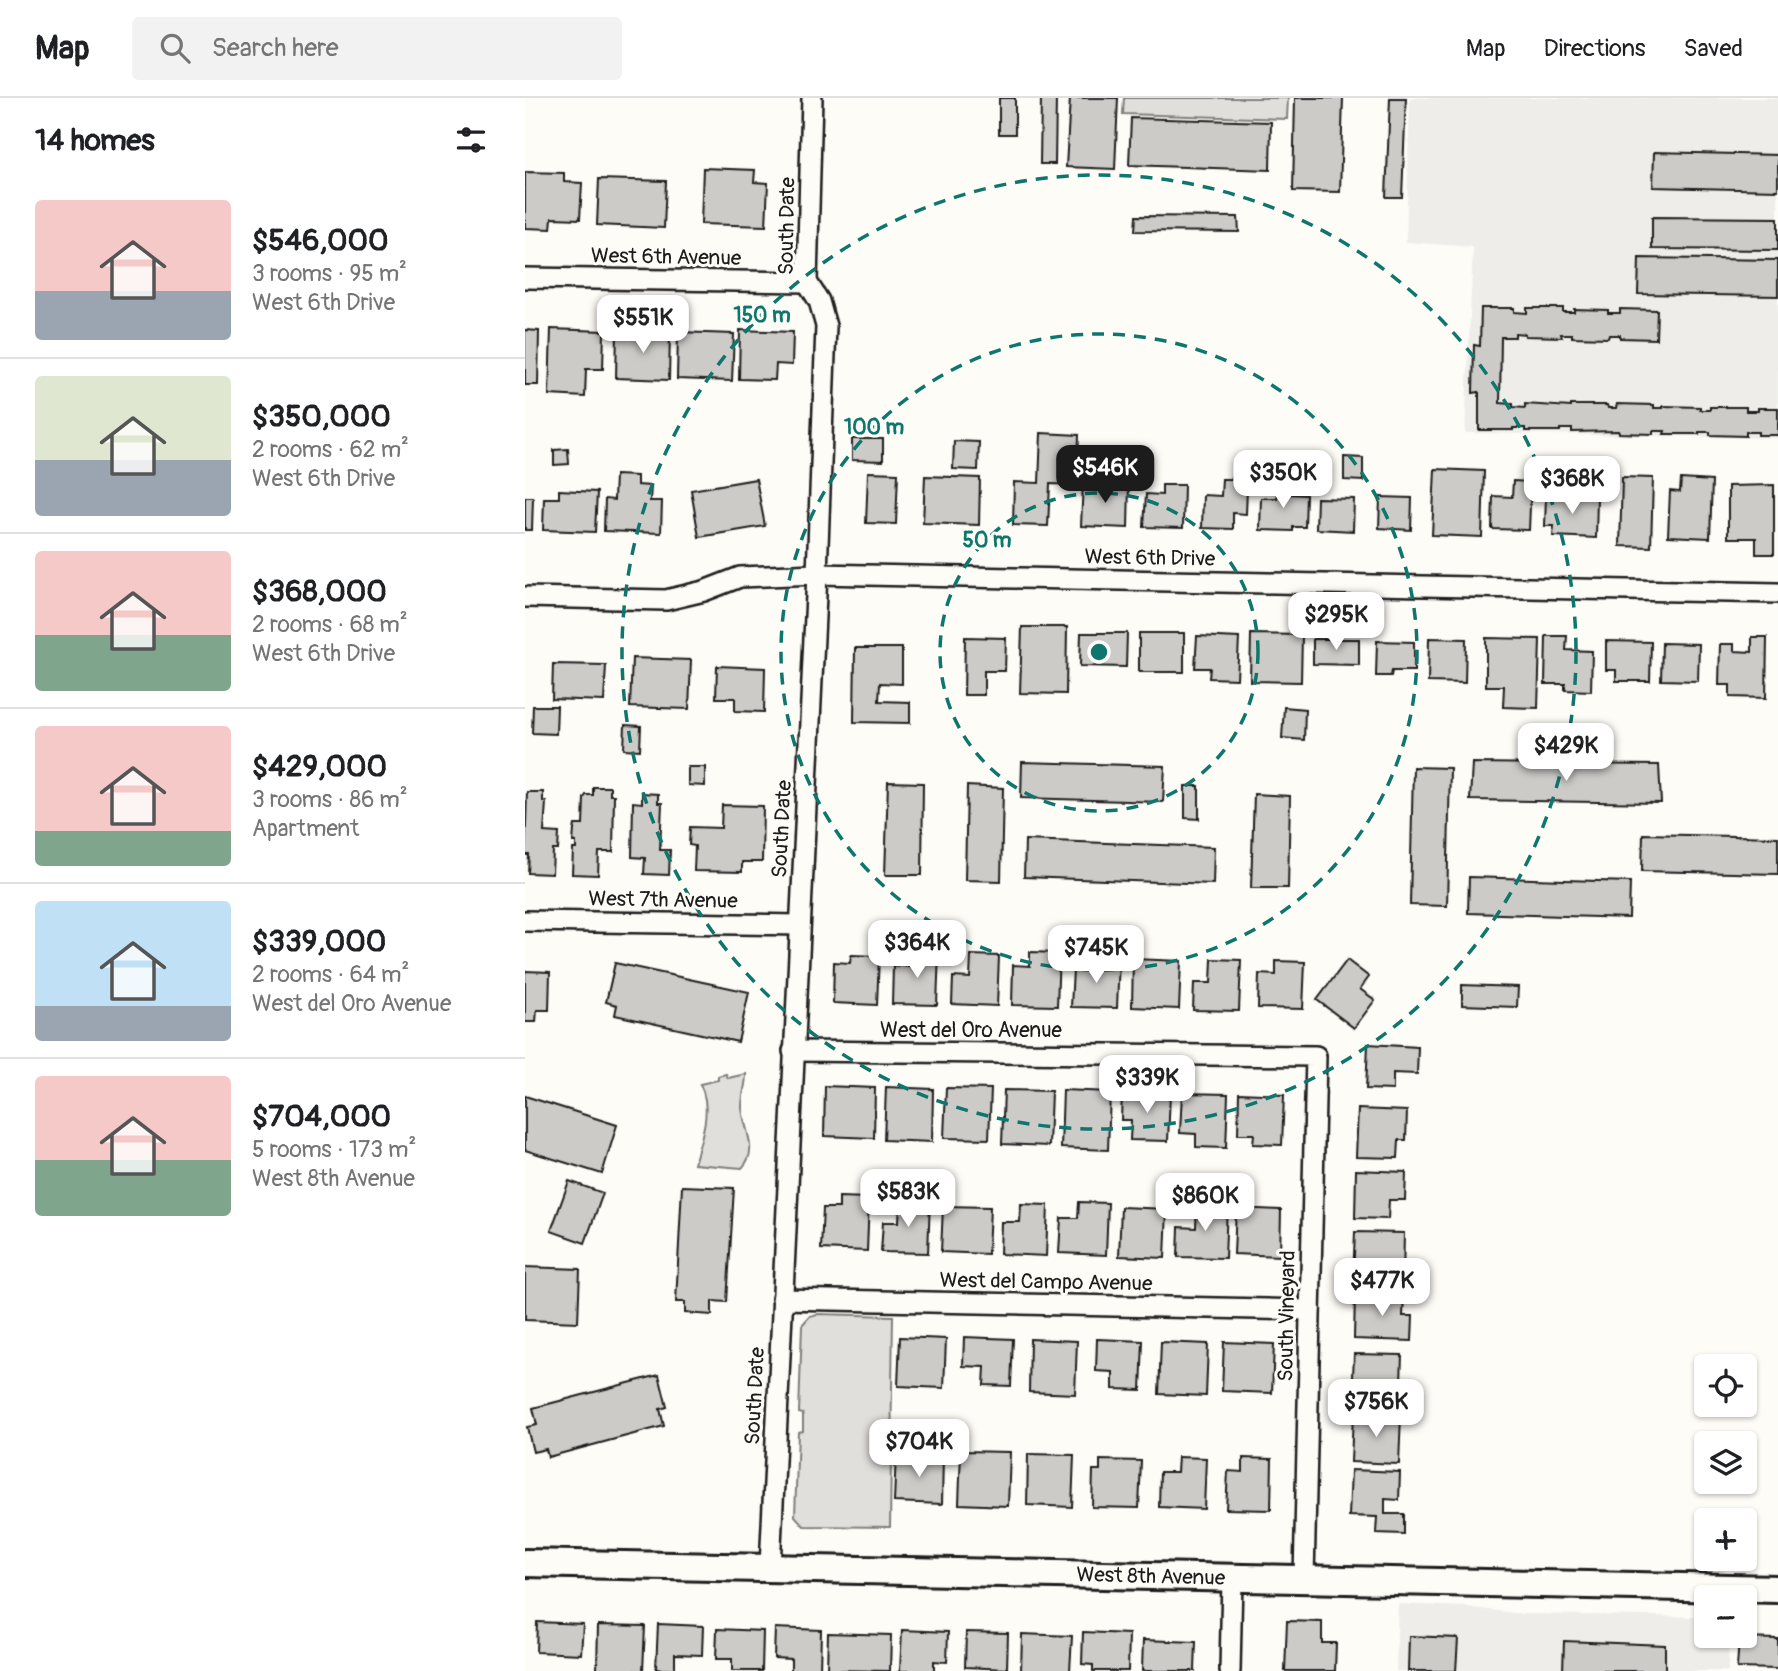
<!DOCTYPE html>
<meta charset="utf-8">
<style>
:root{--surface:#fff;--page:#f2f2f2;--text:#202124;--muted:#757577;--line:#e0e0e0;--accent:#1c1c1c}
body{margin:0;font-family:Pangolin,sans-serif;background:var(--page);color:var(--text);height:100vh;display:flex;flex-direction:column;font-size:26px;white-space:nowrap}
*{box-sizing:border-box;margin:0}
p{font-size:23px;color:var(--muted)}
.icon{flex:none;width:38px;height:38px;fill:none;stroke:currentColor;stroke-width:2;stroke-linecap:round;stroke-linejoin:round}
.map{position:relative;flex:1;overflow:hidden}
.details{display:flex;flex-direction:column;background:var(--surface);width:525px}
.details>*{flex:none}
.tools{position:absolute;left:1169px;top:1256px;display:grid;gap:14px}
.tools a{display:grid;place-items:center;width:63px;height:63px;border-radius:7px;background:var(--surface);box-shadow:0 2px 5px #0004;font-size:35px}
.price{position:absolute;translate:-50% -60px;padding:0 16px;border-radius:14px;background:#fff;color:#222;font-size:23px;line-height:46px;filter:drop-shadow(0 2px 4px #0008)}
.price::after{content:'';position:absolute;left:50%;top:42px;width:21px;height:16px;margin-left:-10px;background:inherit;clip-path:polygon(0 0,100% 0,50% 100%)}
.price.current{background:var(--accent);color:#fff}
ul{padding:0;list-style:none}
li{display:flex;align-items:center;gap:21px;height:175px;padding:0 35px}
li+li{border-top:2px solid var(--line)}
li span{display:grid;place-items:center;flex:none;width:196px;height:140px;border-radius:7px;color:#555}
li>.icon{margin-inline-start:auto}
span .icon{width:84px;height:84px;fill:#fffc;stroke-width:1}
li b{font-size:30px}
h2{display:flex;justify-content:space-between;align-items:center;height:84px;padding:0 35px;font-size:30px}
header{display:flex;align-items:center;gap:42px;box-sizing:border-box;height:98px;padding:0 35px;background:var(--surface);border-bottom:2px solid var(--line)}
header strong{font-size:33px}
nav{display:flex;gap:38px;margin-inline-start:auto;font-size:24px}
.search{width:490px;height:63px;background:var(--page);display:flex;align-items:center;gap:18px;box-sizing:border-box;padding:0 24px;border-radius:7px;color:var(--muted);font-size:26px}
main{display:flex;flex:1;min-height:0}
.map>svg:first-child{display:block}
</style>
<header>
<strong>Map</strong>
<div class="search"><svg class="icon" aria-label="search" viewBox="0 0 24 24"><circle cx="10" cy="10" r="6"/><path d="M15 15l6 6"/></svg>Search here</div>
<nav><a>Map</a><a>Directions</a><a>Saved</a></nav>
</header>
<main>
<section class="details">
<h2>14 homes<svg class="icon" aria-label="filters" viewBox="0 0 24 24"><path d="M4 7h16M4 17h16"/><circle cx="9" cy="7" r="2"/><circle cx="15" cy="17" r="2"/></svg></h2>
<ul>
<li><span style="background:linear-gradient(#f6c9c9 65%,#9aa5b1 0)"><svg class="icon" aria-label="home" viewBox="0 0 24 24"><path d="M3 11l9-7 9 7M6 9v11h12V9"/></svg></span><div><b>$546,000</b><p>3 rooms · 95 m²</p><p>West 6th Drive</p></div></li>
<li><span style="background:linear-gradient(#dfe7d0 60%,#9aa5b1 0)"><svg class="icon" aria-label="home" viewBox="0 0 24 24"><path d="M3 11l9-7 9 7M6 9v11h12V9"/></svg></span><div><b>$350,000</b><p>2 rooms · 62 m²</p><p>West 6th Drive</p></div></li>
<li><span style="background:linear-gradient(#f6c9c9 60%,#7fa58c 0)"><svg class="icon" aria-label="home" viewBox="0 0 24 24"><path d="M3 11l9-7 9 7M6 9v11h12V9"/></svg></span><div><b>$368,000</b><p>2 rooms · 68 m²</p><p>West 6th Drive</p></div></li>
<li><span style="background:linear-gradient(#f6c9c9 75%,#7fa58c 0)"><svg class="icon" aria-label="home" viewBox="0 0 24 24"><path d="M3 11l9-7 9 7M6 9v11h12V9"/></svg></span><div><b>$429,000</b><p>3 rooms · 86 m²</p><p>Apartment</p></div></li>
<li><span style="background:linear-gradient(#bfe0f5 75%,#9aa5b1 0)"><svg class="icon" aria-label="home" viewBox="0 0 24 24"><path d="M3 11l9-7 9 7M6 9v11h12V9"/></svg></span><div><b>$339,000</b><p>2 rooms · 64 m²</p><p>West del Oro Avenue</p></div></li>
<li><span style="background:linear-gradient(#f6c9c9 60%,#7fa58c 0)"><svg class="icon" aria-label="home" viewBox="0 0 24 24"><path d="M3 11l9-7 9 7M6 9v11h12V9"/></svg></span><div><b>$704,000</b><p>5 rooms · 173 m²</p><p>West 8th Avenue</p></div></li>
</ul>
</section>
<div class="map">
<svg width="1253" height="1573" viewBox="0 0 1253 1573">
<rect width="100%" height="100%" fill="#fdfcf7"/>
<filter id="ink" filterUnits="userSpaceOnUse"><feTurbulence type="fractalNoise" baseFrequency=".0143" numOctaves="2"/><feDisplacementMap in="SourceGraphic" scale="14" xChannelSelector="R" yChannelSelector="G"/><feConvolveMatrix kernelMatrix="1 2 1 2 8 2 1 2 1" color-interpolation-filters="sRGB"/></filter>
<g filter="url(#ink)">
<!-- built -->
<g fill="#eeede9">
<polygon points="885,0 1253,0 1253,340 940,335 948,149 881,144"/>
<polygon points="873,1506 940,1509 998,1516 1181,1519 1181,1538 1204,1538 1203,1573 871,1573"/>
</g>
<!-- green -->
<g fill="#e0dfdb" stroke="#7e7e7c" stroke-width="2">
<polygon points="599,0 763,0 762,21 598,16"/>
<path d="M201 976 203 980 221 976C221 987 217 997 217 1009 218 1030 235 1052 217 1070L169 1066C176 1040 188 1012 175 986L193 982V978Z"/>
<polygon points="292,1216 368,1218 365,1429 279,1428 270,1418 273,1334 278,1333 278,1316 274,1315 277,1227 285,1218"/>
</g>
<!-- building -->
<g fill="#cccbc8" stroke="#1c1c1c" stroke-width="2">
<rect x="474" y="0" width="16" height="36"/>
<polygon points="516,0 531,0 530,66 515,66"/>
<polygon points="545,0 593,0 590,71 541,69"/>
<polygon points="770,0 818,0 815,94 768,93"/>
<polygon points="865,0 881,0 877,99 861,99"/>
<polygon points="606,20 746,24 745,72 604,67"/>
<polygon points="1129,54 1253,57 1253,92 1128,89"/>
<polygon points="178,70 230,72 229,84 243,85 241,128 176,126"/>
<polygon points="0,74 39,75 39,84 57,85 55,121 27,120 26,131 0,130"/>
<polygon points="74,81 141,83 139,130 72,127"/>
<polygon points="611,118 713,119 714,134 610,133"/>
<polygon points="1127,119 1253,120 1253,152 1127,151"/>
<polygon points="1114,160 1253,162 1253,198 1113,196"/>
<polygon points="956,210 989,210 989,214 1002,215 1002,210 1038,210 1038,214 1049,214 1049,211 1083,212 1083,215 1095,215 1095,211 1132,212 1131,241 1095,240 1095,237 1084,237 1083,240 1047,239 1047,236 1036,236 1037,239 1000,238 1000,236 990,235 990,239 976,239 975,305 988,306 988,309 1000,310 1000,306 1046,309 1046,307 1082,307 1083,310 1091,310 1092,306 1129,307 1129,310 1138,310 1138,308 1175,309 1175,312 1185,312 1185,309 1221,309 1221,313 1233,313 1233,310 1253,310 1253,337 1233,337 1233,334 1221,334 1221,338 1185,337 1185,334 1174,334 1174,336 1139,336 1140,333 1128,333 1128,336 1094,335 1093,333 1047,334 1047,331 1035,331 1035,333 1000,333 1000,330 988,330 988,332 954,332 954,294 948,295 949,247 955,248"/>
<polygon points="26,231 79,233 78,271 61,271 60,299 24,297"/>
<polygon points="0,232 14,233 13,287 0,287"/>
<polygon points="92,232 145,233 144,282 91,280"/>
<polygon points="215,232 268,234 267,267 251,266 250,282 214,281"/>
<polygon points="153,234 209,236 207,283 152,281"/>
<polygon points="516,335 554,337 552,387 525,386 523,428 488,427 489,384 514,385"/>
<polygon points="327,341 358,341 358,363 327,362"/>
<polygon points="429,343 454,344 453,372 428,371"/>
<polygon points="43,351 44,366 29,367 29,352"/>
<polygon points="819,359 838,360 838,383 819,382"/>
<polygon points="708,365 723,366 721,416 708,415 708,431 677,430 678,397 696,398 697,381 707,381"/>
<polygon points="910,371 959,373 957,439 907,437"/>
<polygon points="343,374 373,375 371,426 341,425"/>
<polygon points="90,377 112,378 112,387 126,388 125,403 137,403 136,435 79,433 80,401 89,402"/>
<polygon points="400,378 455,380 454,427 398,425"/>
<polygon points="1097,379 1128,380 1126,449 1095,448"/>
<polygon points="231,381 240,428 174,439 166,392"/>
<polygon points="753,381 767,382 766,396 781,397 780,429 768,429 768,433 735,432 736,400 752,400"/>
<polygon points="1156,381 1187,383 1185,440 1143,438 1145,393 1155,394"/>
<polygon points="558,383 604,385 603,430 556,428"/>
<polygon points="988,383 1006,384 1004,432 967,431 968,398 987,399"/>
<polygon points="637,387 659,387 658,430 619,429 621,396 637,397"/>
<polygon points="1249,387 1249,456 1231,456 1231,440 1203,440 1203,388"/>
<polygon points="34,392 72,394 70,434 18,432 19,400 34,400"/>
<polygon points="1021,397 1072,399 1071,440 1028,438 1029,428 1020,428"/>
<polygon points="0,399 8,399 7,432 0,432"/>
<polygon points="855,399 887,400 886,432 854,430"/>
<polygon points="792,400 829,401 828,433 791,431"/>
<polygon points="497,529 542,529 541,596 495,595"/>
<polygon points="556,535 602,535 601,569 555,568"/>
<rect x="614" y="535" width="45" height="39"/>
<polygon points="726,536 777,537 776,584 725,583"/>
<polygon points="672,538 714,540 712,581 684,580 685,570 670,570"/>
<polygon points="1021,538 1042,538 1041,552 1067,553 1066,593 1040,592 1040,586 1020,586"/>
<polygon points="440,539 481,540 480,573 459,573 459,597 439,597"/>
<polygon points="1227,539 1242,539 1241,600 1205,599 1205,587 1194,587 1195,546 1209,546 1209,553 1227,554"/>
<polygon points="904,540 941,541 940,585 903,584"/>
<polygon points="961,540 1015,541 1013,610 978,609 979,588 961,588"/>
<polygon points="788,541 834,541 834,567 788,566"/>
<polygon points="852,543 889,544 889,573 867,573 866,578 851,578"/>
<polygon points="1081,543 1126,544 1125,583 1091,583 1091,572 1081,572"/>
<polygon points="1137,545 1174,546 1173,583 1136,582"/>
<polygon points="330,550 377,550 377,586 355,585 354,603 385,604 385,625 329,624"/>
<polygon points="107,560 166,562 164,611 105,609"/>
<polygon points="28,566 81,567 79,603 27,601"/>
<polygon points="192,568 240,570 239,614 210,613 210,600 191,600"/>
<polygon points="8,608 32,608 31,636 7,635"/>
<polygon points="759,609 780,611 779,642 757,640"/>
<polygon points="100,627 116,628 115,652 99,651"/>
<polygon points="497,664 640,668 638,704 496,700"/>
<polygon points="947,665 1134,667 1136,705 945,702"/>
<polygon points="163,669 180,669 180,688 163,687"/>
<polygon points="888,669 925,670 922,808 885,807"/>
<polygon points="363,684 398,685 397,777 360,777"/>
<polygon points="442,688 478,690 476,783 440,782"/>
<polygon points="660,688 674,688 674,721 660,720"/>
<polygon points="68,689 85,689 85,697 89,697 88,754 74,754 73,777 47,776 48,751 51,751 51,744 48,744 49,732 50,727 58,727 59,700 61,697 68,697"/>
<polygon points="2,694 18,694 18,703 21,704 19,734 34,735 33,752 28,752 27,776 3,775 4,757 0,757"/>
<polygon points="117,695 133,696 133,705 137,705 135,752 145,752 144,777 119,776 120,760 107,759 108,704 117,705"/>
<polygon points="729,696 765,698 763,790 726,790"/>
<polygon points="197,707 238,708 237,764 217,764 217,774 169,773 170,748 164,747 165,729 196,730"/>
<polygon points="1118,736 1253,739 1253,776 1117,773"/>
<polygon points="500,742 689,749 688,786 499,779"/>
<polygon points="944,779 1105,784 1104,820 943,815"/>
<polygon points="385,852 414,853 412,907 367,906 368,868 385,868"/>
<polygon points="505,854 534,855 532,908 487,907 488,867 505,868"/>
<polygon points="326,857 354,858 352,907 308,905 309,864 325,865"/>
<polygon points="446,857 474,858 472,908 427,906 428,879 445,880"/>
<polygon points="566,860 594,861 592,910 546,909 548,871 566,872"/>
<polygon points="608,861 656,863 654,911 607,909"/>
<polygon points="687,861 716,862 714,913 668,912 669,885 686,885"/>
<polygon points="822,862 844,879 835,891 850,902 829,930 792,902"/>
<polygon points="751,863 780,864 778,911 733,910 734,876 751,877"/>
<polygon points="90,865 224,894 213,944 90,917 92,907 81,904"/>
<polygon points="0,873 25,874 24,912 12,912 11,924 0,924"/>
<polygon points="937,887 993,889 992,909 937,907"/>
<polygon points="843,946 893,949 892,976 868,975 868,992 841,991"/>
<polygon points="300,988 350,990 349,1040 299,1038"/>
<polygon points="361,989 408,991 407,1044 359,1042"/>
<polygon points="421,990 466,991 464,1041 419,1040"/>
<polygon points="479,992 526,993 524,1048 477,1046"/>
<polygon points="538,992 585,994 583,1052 536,1050"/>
<polygon points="597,994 645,996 643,1043 605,1042 606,1022 596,1022"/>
<polygon points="657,995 703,996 701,1050 671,1049 671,1036 655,1035"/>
<polygon points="714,995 759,997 757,1047 728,1046 729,1036 713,1036"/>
<polygon points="0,998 92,1027 77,1076 0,1052"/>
<polygon points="833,1011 882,1013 881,1042 874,1042 873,1060 831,1059"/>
<polygon points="831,1072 881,1074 880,1102 864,1102 863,1121 830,1120"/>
<polygon points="44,1083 78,1095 60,1145 26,1133"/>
<polygon points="157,1088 209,1090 202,1204 187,1203 187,1217 160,1215 160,1204 151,1204"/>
<polygon points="314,1099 344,1100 342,1153 296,1151 298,1110 314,1110"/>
<polygon points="375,1101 405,1102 403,1155 356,1154 358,1124 374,1124"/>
<polygon points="554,1104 583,1105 581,1157 534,1155 536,1120 553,1120"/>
<polygon points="672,1105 702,1106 700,1160 653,1159 654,1129 671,1130"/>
<polygon points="496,1106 523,1107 521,1158 475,1156 476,1124 495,1124"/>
<polygon points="418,1108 465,1109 463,1156 416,1154"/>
<polygon points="596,1109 642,1111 640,1160 594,1158"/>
<polygon points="711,1110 756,1112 755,1158 709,1156"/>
<polygon points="830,1134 879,1135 878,1181 828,1180"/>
<polygon points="0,1169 55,1171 53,1224 0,1222"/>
<polygon points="830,1195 879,1197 878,1218 888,1218 887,1243 829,1241"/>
<polygon points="375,1239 421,1241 419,1290 373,1288"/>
<polygon points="439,1239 488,1241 486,1288 459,1287 460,1269 438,1268"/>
<polygon points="505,1241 552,1243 550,1296 504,1294"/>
<polygon points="572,1241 618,1243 616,1292 588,1291 588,1274 571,1273"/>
<polygon points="636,1244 683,1246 681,1298 634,1296"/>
<polygon points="699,1244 749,1246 747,1295 697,1293"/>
<polygon points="829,1256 877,1257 876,1284 857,1283 857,1303 827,1302"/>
<polygon points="134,1277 142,1309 135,1311 139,1328 23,1359 21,1351 8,1354 2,1329 12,1327 8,1310"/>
<polygon points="828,1316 876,1317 874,1366 826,1364"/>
<polygon points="436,1353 485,1354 483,1408 434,1406"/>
<polygon points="371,1355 418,1357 417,1406 369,1404"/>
<polygon points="503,1356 549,1357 547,1409 502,1407"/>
<polygon points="653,1359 681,1360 679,1411 634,1409 635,1374 652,1374"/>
<polygon points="718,1360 747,1361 746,1412 701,1411 703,1373 718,1374"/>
<polygon points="575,1362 616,1363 614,1410 567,1409 568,1372 575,1372"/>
<polygon points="826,1372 875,1374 874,1402 860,1401 860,1416 879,1416 879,1436 851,1435 852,1419 824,1418"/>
<polygon points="762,1523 797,1524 797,1545 811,1545 810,1573 760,1573"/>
<polygon points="12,1524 58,1526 56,1556 11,1554"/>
<polygon points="133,1526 178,1528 177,1557 150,1556 150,1572 131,1571"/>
<polygon points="73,1527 120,1528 118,1573 72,1572"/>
<polygon points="250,1530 296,1532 295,1573 266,1573 266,1561 249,1560"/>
<polygon points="192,1531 238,1533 237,1573 207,1573 207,1561 191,1561"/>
<polygon points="377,1532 423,1534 422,1564 409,1563 409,1573 375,1573"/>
<polygon points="441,1534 483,1535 482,1571 440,1569"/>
<polygon points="558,1534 604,1536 603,1573 568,1573 568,1567 557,1566"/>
<polygon points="303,1535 366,1537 365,1573 302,1572"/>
<polygon points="497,1536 547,1538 545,1573 496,1573"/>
<polygon points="884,1538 933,1540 931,1573 883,1573"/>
<polygon points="1214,1540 1253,1541 1253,1571 1212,1570"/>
<polygon points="618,1542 671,1544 670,1573 617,1573"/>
<polygon points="1039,1543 1140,1547 1140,1573 1038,1573"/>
</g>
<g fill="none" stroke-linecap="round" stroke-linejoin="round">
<!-- street casing -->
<g stroke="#1c1c1c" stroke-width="24">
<g id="street">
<polyline points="0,180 282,184"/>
<polyline points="0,499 141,502 179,493 215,479 292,476 1253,495"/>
<polyline points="0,823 275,827"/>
<polyline points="268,953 791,958 779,1480"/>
<polyline points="257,1201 785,1212"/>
<polyline points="245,1469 292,476 301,228 294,203 282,184 287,0"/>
<polyline points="705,1573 707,1480"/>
</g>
</g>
<!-- secondary casing -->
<g stroke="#1c1c1c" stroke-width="32">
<g id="secondary">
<path id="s1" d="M0 1465C418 1471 835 1485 1253 1491"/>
</g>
</g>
<!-- street -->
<use href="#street" stroke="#fdfcf7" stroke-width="19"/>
<!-- secondary -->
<use href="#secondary" stroke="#fdfcf7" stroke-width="26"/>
</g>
</g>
<!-- distance rings -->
<g fill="none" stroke="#0f766e" stroke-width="3.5" stroke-dasharray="12 9">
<circle cx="574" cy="554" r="159"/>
<circle cx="574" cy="554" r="318"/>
<circle cx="574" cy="554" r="477"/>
</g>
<g text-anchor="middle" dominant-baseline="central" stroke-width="6" stroke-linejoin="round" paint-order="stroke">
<!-- street labels -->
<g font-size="21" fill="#1c1c1c" stroke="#fdfcf7">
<text transform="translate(262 128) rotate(-89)">South Date</text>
<text transform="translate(141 159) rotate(1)">West 6th Avenue</text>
<text transform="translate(625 460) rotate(1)">West 6th Drive</text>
<text transform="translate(257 731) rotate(-87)">South Date</text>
<text transform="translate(138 802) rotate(1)">West 7th Avenue</text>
<text x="446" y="932">West del Oro Avenue</text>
<text transform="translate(521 1184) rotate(1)">West del Campo Avenue</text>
<text transform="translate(762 1218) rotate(-89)">South Vineyard</text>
<text transform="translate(230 1298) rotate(-87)">South Date</text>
<text stroke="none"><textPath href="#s1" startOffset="626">West 8th Avenue</textPath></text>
</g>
</g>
<circle cx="574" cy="554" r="10" fill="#0f766e" stroke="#fdfcf7" stroke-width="3.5"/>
<g font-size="21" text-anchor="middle" font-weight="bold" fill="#0f766e" stroke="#fdfcf7" stroke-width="6" stroke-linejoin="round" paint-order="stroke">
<text x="237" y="224">150 m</text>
<text x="349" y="336">100 m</text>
<text x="462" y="449">50 m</text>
</g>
</svg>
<div class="tools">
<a><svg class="icon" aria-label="locate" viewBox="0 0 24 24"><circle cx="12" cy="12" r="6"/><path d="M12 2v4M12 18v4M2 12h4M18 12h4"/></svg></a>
<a><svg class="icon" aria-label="layers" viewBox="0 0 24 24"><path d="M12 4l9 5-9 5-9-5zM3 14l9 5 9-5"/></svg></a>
<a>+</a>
<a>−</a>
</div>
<b class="price" style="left:118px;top:257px">$551K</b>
<b class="price current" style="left:580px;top:407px">$546K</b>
<b class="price" style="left:758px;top:412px">$350K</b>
<b class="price" style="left:1047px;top:418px">$368K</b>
<b class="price" style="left:811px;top:554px">$295K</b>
<b class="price" style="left:1041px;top:685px">$429K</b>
<b class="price" style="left:392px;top:882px">$364K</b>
<b class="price" style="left:571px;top:887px">$745K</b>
<b class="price" style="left:622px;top:1017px">$339K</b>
<b class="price" style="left:383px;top:1131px">$583K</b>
<b class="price" style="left:680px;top:1135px">$860K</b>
<b class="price" style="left:857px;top:1220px">$477K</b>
<b class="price" style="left:851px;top:1341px">$756K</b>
<b class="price" style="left:394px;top:1381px">$704K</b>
</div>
</main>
